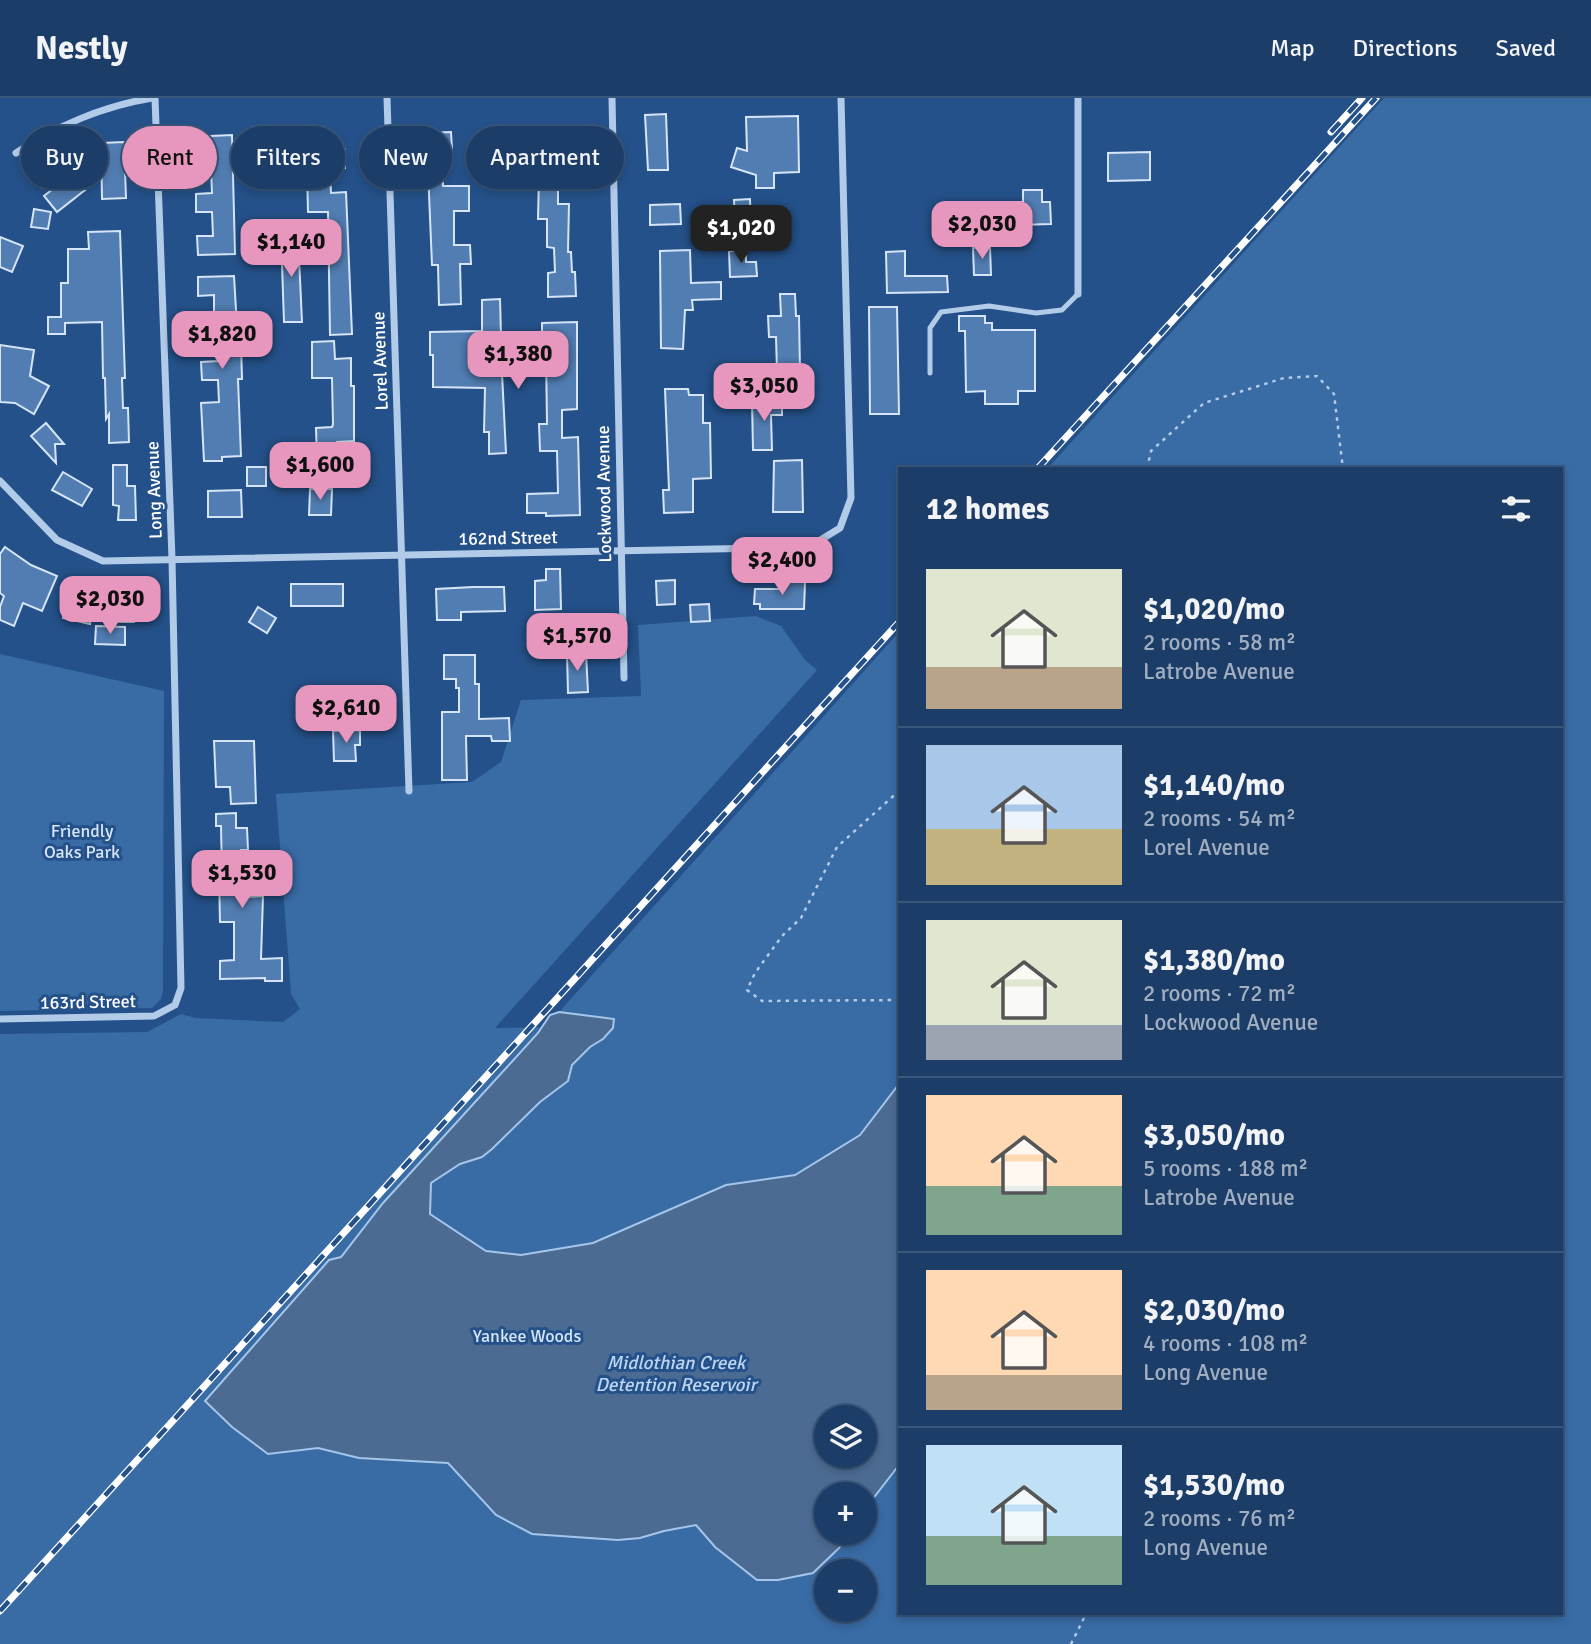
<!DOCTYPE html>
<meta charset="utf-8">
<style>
:root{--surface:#1b3d67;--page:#284870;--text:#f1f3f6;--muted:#a0aec0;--line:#39567b;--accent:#e797bd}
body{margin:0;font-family:Signika,sans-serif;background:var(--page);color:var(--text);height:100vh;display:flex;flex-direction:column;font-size:26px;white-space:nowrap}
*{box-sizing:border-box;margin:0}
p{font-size:23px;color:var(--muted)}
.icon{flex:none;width:38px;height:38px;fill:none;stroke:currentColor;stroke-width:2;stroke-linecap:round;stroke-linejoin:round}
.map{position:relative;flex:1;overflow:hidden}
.drawer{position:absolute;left:898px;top:369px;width:665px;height:1148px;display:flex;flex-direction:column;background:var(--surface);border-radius:0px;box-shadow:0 4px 10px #0003,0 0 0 2px var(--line)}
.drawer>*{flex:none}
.top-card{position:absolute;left:21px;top:28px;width:665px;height:63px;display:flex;gap:14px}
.fabs{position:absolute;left:814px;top:1307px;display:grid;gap:14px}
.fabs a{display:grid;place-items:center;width:63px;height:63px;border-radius:50%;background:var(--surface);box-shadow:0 4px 10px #0003,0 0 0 2px var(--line);font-size:35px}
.price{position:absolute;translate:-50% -60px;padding:0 16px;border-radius:14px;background:var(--accent);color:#111;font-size:23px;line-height:46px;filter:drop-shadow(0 2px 4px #0008)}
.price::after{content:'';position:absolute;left:50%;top:42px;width:21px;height:16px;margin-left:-10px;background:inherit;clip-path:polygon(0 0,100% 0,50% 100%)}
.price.selected{background:#222;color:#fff}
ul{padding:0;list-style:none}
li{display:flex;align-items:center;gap:21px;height:175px;padding:0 28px}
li+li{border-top:2px solid var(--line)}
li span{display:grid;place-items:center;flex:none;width:196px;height:140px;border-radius:0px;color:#555}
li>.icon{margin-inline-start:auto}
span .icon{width:84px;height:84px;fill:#fffc;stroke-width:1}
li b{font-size:30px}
h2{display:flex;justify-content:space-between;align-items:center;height:84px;padding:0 28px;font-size:30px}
.tag{padding:0 24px;border-radius:32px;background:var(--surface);box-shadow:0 4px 10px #0003,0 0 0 2px var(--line);font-size:24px;line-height:63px}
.tag.selected{background:var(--accent);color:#111}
header{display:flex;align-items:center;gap:42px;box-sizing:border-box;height:98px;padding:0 35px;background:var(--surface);border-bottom:2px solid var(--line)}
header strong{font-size:33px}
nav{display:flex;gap:38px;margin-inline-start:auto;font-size:24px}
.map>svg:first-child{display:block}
</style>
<header>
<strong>Nestly</strong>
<nav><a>Map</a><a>Directions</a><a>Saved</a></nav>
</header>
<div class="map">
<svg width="1591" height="1546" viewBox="0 0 1591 1546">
<rect width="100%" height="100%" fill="#245189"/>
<!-- green -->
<g fill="#396ba5" fill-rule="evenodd">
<path d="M1384 0H1591V1546H0V936L147 934 181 916 196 920 283 924 300 911 291 896 276 696 472 684 501 664 521 602 641 598 638 527 756 518 781 528 805 562 817 572 495 930 554 929 565 915 559 914 899 534 900 1516H1561V371H1047ZM826 1320H864V1358H826ZM826 1396H864V1435H826ZM826 1474H864V1512H826Z"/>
<polygon points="0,556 164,593 163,893 161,901 152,910 0,913"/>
</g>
<!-- water -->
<path fill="#4c6b93" stroke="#a5c6ea" stroke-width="2" fill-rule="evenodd" d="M559 914 614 921 613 930 603 941 590 949 572 967 568 983 540 1004 492 1051 482 1059 460 1066 431 1085 430 1116 486 1153 521 1157 593 1145 726 1087 795 1077 860 1037 899 986V1367L865 1411 864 1396H826V1435H849L839 1450 813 1475 778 1482H757L715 1449 696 1427 664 1433 640 1440 618 1442 532 1436 496 1417 448 1365 359 1360 318 1350 268 1356 232 1329 205 1303 329 1162 341 1159 383 1105 538 935 550 917ZM826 1320H864V1358H826Z"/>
<!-- building -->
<g fill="#517db2" stroke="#d5e5f7" stroke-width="2">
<polygon points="666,16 668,72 648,72 645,17"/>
<polygon points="798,18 799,74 774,75 774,90 756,90 756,77 731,69 737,50 747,53 746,19"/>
<polygon points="329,34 329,52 345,51 345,70 330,71 331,95 346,94 352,236 330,237 328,114 308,114 306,35"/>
<polygon points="451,34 452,51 442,51 443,88 469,88 469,113 454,113 454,147 470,147 471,166 460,166 461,206 439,207 438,167 432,167 428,72 422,73 421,35"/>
<polygon points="543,36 544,59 564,58 564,78 558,78 558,106 569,106 568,154 571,154 572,174 575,174 576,198 548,199 548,175 555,174 554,150 547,149 547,121 538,121 539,78 524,79 523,61 515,61 515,44 522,44 522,37"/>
<polygon points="232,37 235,156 198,157 197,138 213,138 212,114 196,114 196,96 212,95 211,72 196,73 196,54 212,54 211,38"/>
<polygon points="124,44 126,100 102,101 101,45"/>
<polygon points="490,45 491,68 471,68 470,46"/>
<polygon points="1150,54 1150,82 1108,83 1108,55"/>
<polygon points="72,76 85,92 57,114 44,98"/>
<polygon points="1023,92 1042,92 1042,104 1050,104 1051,126 1019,127 1018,104 1023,104"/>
<polygon points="750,101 751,130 735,130 734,102"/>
<polygon points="680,106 681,126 650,127 650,107"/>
<polygon points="34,111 51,114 48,131 31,129"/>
<polygon points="120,133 125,280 122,280 123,310 128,310 129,344 109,345 109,316 106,321 105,280 103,280 102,224 65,225 65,236 48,236 48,219 61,219 61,185 68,185 68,151 89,151 88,134"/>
<polygon points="281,138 298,138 302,224 284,224"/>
<polygon points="0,139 23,148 12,174 0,169"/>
<polygon points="990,149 991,177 974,177 973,150"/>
<polygon points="690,152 691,185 721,184 721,201 692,202 693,212 685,212 683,251 661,250 660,153"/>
<polygon points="746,152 746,164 756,164 757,178 730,179 729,153"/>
<polygon points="905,153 905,178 947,178 948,194 887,195 886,154"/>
<polygon points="234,178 238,245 241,245 242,281 238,281 241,358 222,359 222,363 204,363 201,305 219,304 218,282 202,282 201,264 218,263 218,240 198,240 197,222 214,221 214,197 198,198 198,179"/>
<polygon points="780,196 795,196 796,218 799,218 800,272 777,273 776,239 769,239 768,218 781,218"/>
<polygon points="500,201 501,238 542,237 542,225 577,224 577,311 562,312 562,340 578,339 580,417 546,418 546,415 527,415 527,396 558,395 557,353 540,353 539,326 547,326 546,255 501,255 506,355 489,356 489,334 484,334 485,290 433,289 433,257 430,257 430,234 482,233 482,202"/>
<polygon points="869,209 897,209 899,316 870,316"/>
<polygon points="959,218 985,218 985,225 992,225 992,232 1035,232 1035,293 1018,293 1018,306 985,306 985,293 966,294 965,233 959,233"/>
<polygon points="334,243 335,261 351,260 351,288 354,288 354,343 337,344 337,370 343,370 342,384 321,384 321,362 317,362 316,330 332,329 333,326 332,280 312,280 312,244"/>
<polygon points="0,247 34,252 30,278 49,288 34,316 15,305 0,304"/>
<polygon points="665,291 688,291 689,297 703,297 703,325 710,325 711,380 693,381 693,414 664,415 663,392 669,392"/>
<polygon points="782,303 782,317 771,317 772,352 753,352 752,304"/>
<polygon points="46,325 64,346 55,346 56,365 31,338"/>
<polygon points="802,362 803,414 773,414 774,363"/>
<polygon points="113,367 127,367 127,388 135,388 136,422 118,422 119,408 113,407"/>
<rect x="247" y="369" width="19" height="19"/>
<polygon points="63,374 92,391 82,408 52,392"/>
<polygon points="310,391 332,391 331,417 309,417"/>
<polygon points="241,392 242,419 208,419 208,393"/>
<polygon points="5,449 31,467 57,478 42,513 23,505 14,528 0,522 0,509 4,498 0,495 0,456"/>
<polygon points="546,471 560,471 561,511 535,512 535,483 546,482"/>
<polygon points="675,482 675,506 657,507 656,483"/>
<polygon points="71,484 93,489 90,499 95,500 90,526 63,520"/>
<polygon points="784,484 805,484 804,511 760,511 760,506 754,506 755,491 784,491"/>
<rect x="291" y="486" width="52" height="22"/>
<polygon points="473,489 504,489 505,513 461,514 461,522 437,522 436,491"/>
<polygon points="116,493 135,494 134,524 115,524"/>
<polygon points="709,506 710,523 691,524 690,507"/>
<polygon points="258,509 276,520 267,535 249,524"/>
<rect x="557" y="519" width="19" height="18"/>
<polygon points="96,528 125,529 125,547 95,546"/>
<polygon points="586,555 588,594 568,595 567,556"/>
<polygon points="444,557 475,557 475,586 479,586 479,621 509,620 510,643 492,643 491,638 466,638 467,682 442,682 442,614 459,614 459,590 456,590 456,581 444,581"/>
<polygon points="360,632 360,647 355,647 356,663 334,663 333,633"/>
<polygon points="214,643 254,643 256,705 231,706 230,689 216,689"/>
<polygon points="236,715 236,730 247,730 248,752 241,752 241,776 245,776 245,799 263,798 261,861 282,860 282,883 265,883 265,880 220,881 220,863 234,862 234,824 220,824 219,777 222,777 221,728 216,728 216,716"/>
</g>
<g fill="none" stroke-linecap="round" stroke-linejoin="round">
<!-- path -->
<g stroke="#b1cbe9" stroke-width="2.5" stroke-dasharray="3.5 5" stroke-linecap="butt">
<polyline points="1147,371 1151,353 1204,305 1284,280 1317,278 1334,296 1343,371"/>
<polyline points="900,692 837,749 801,820 782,838 755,875 747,892 762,903 900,902"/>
<polyline points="1071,1546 1086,1516"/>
</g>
<!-- service -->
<polyline stroke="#b1cbe9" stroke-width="5" points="930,275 930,230 941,214 989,208 1036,215 1062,212 1078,196"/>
<!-- minor -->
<g stroke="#b1cbe9" stroke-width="7">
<polyline points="387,0 409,693"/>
<polyline points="612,0 624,580"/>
<path d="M16 55C56 28 104 8 152 0"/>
<polyline points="1078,196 1078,0"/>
<polyline points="0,383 57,442 103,463 809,449 840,430 851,400 841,0"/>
<polyline points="0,921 154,918 175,907 181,890 172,461 155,0"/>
</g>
<!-- rail casing -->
<g stroke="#fff" stroke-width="7">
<g id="rail">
<polyline points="1331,34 1362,0"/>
<polyline points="1037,371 1376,0"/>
<polyline points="0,1513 900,523"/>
</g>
</g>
<!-- rail -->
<use href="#rail" stroke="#245189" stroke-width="4.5" stroke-dasharray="13" stroke-linecap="butt"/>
</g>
<g text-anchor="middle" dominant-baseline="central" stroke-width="6" stroke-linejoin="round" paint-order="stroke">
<!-- street labels -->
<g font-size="18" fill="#fff" stroke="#245189">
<text transform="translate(380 263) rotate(-92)">Lorel Avenue</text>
<text transform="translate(154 392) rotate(-92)">Long Avenue</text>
<text transform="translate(604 396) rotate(-91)">Lockwood Avenue</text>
<text transform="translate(508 440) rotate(-1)">162nd Street</text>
<text transform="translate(88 904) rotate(-1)">163rd Street</text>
</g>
<!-- park labels -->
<g font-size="18" fill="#d5e5f7" stroke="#245189">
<text x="82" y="733">Friendly<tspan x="82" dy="21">Oaks Park</tspan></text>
<text x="527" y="1238">Yankee Woods</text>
</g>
<!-- water labels -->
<g font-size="19" font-style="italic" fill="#bcd5f1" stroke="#245189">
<text x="676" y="1265">Midlothian Creek<tspan x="676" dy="22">Detention Reservoir</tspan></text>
</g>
</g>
</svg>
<div class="fabs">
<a><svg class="icon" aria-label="layers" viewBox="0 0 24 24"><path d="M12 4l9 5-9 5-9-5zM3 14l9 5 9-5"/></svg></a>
<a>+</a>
<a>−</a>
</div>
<b class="price" style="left:982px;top:163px">$2,030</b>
<b class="price selected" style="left:741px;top:167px">$1,020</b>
<b class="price" style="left:291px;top:181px">$1,140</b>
<b class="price" style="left:222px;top:273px">$1,820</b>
<b class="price" style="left:518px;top:293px">$1,380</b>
<b class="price" style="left:764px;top:325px">$3,050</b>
<b class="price" style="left:320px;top:404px">$1,600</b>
<b class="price" style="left:782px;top:499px">$2,400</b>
<b class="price" style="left:110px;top:538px">$2,030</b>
<b class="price" style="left:577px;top:575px">$1,570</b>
<b class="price" style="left:346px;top:647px">$2,610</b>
<b class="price" style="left:242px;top:812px">$1,530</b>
<div class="top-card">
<a class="tag">Buy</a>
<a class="tag selected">Rent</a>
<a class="tag">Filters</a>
<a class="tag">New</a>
<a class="tag">Apartment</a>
</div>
<section class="drawer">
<h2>12 homes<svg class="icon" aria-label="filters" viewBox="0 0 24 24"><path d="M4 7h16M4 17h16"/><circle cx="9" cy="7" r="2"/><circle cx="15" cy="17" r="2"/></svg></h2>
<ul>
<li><span style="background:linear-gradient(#dfe7d0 70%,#b9a48a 0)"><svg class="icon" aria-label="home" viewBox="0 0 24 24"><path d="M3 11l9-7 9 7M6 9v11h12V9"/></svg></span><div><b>$1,020/mo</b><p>2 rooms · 58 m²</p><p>Latrobe Avenue</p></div></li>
<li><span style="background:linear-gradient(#a9c7e8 60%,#c2b280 0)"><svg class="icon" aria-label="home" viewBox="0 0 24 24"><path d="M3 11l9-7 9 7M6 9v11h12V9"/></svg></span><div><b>$1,140/mo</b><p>2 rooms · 54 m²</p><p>Lorel Avenue</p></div></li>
<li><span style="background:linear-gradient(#dfe7d0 75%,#9aa5b1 0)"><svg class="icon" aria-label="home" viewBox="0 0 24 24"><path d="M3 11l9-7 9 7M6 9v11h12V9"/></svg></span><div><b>$1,380/mo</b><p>2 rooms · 72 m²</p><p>Lockwood Avenue</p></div></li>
<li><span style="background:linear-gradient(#ffd9b3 65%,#7fa58c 0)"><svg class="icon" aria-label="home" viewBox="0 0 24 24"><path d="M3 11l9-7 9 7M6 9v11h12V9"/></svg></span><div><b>$3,050/mo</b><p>5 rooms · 188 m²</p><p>Latrobe Avenue</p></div></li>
<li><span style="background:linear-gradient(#ffd9b3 75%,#b9a48a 0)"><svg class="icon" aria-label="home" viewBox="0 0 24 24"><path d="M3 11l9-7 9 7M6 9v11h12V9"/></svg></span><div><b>$2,030/mo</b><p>4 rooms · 108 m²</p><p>Long Avenue</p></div></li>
<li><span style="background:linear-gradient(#bfe0f5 65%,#7fa58c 0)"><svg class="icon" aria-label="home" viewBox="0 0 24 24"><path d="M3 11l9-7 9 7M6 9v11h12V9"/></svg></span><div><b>$1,530/mo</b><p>2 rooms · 76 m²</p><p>Long Avenue</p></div></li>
</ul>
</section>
</div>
